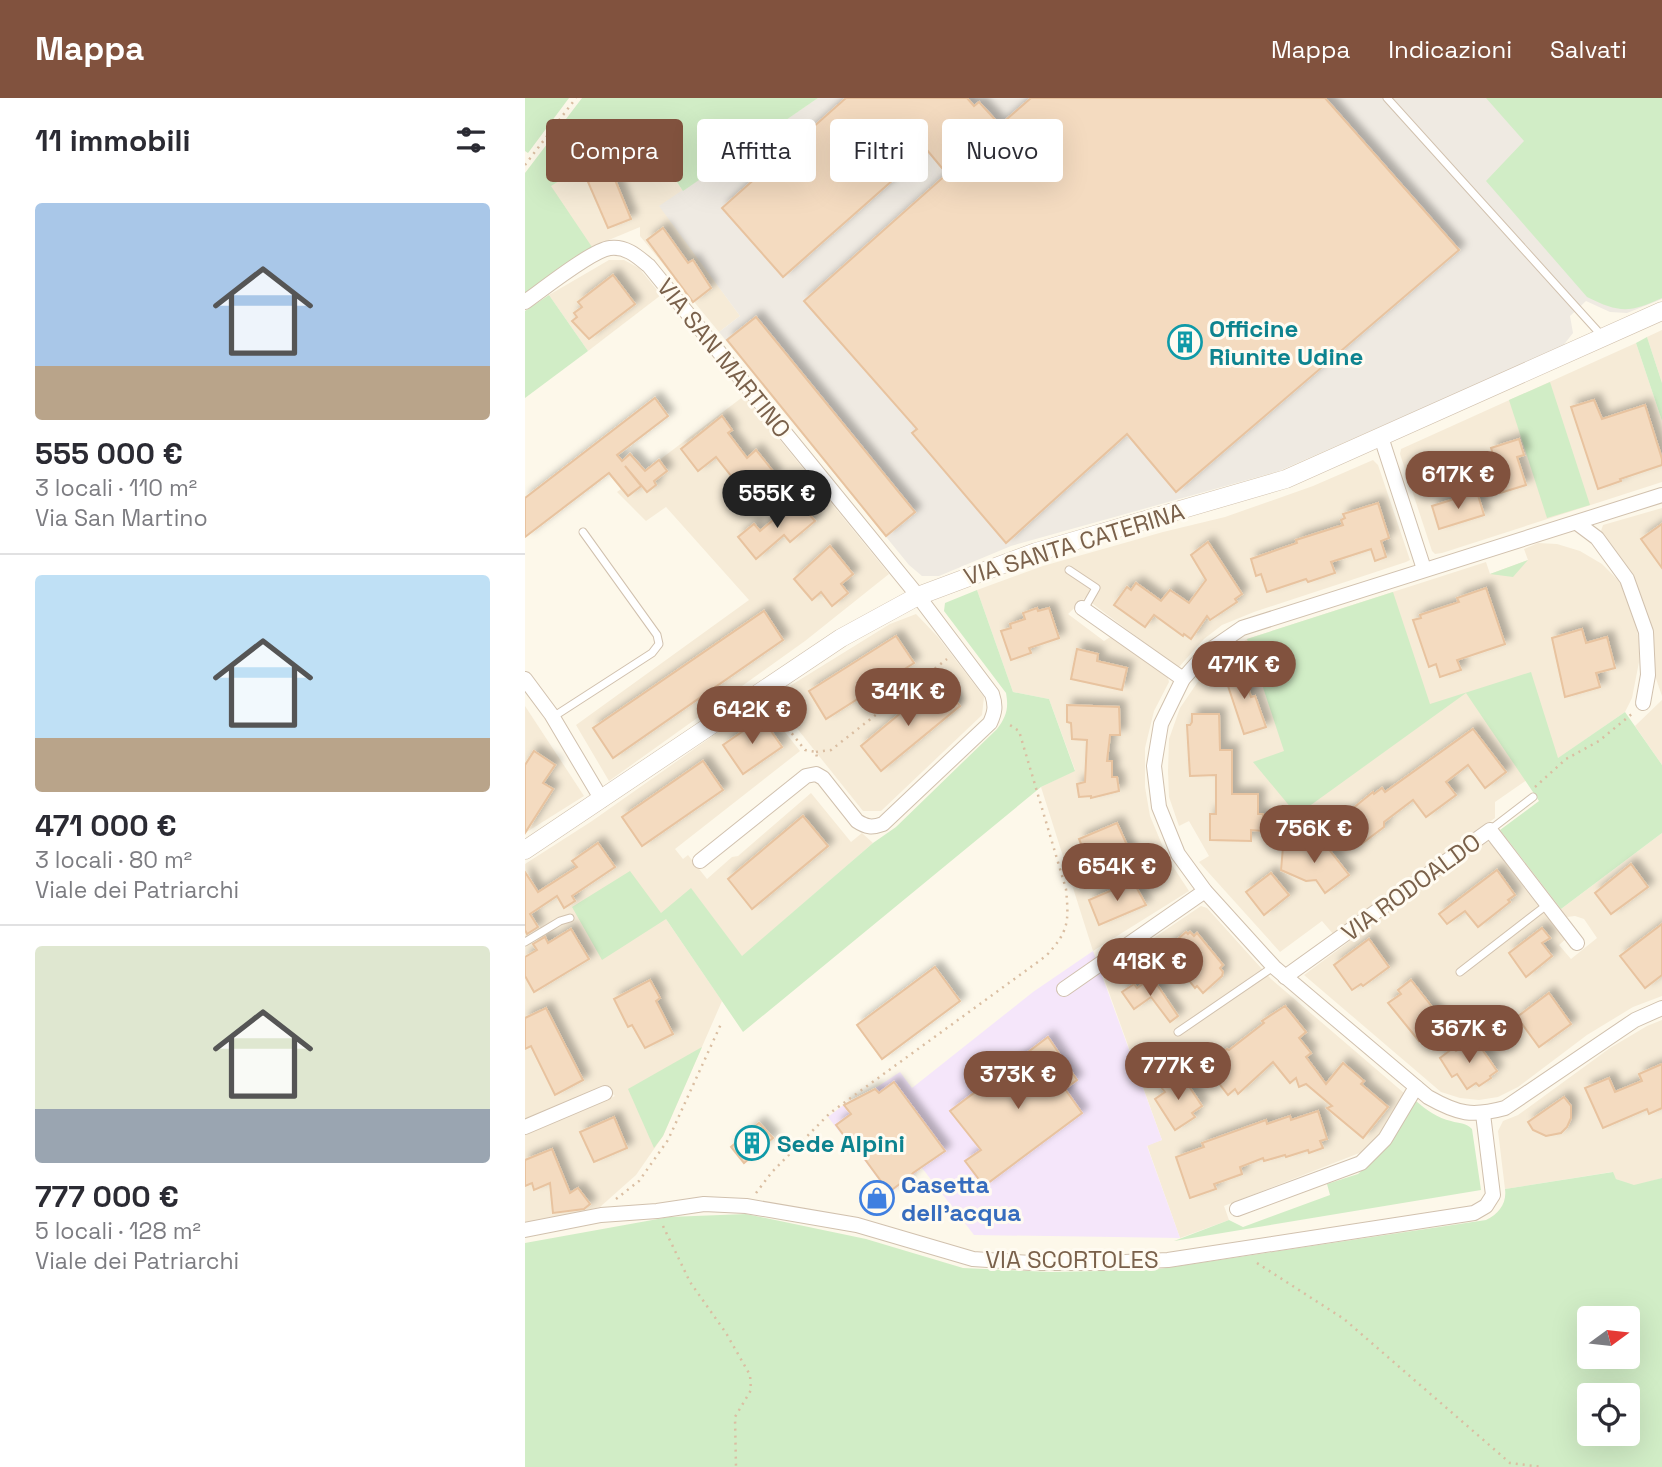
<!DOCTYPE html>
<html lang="it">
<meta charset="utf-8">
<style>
:root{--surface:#fff;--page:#f2f2f3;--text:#2b2b33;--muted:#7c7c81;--line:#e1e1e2;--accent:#81523e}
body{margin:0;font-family:"Space Grotesk",sans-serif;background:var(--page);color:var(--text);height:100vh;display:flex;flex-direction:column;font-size:26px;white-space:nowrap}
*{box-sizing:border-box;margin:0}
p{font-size:23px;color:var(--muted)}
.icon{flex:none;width:38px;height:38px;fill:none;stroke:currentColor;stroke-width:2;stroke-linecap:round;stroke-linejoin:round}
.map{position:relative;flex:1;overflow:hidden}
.sheet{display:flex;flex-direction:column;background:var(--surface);width:525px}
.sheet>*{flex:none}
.banner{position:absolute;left:21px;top:21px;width:665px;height:63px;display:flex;gap:14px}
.needle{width:46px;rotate:75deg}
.fabs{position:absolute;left:1052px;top:1208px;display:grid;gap:14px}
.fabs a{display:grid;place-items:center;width:63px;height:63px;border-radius:7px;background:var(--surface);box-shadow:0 7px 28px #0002;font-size:35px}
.price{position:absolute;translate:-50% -60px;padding:0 16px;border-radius:24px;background:var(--accent);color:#fff;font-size:23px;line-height:46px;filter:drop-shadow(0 2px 4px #0008)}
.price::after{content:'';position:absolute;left:50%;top:42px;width:21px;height:16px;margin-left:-10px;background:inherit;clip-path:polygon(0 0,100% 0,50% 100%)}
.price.selected{background:#222;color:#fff}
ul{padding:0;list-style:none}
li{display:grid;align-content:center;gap:14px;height:371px;padding:0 35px}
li+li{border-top:2px solid var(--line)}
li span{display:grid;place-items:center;height:217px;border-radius:7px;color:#555}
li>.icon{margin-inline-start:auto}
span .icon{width:126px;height:126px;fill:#fffc;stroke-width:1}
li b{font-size:30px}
h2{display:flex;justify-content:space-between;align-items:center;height:84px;padding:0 35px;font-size:30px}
.pill{padding:0 24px;border-radius:7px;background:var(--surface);box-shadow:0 7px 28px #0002;font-size:24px;line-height:63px}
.pill.selected{background:var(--accent);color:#fff}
header{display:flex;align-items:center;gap:42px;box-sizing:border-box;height:98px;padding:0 35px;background:var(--accent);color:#fff}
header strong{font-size:33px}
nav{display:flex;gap:38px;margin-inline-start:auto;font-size:24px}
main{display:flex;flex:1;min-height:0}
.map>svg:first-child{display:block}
</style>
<header>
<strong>Mappa</strong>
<nav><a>Mappa</a><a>Indicazioni</a><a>Salvati</a></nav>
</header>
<main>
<section class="sheet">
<h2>11 immobili<svg class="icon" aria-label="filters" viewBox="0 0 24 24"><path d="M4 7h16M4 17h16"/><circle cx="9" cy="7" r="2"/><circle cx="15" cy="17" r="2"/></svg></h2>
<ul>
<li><span style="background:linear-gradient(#a9c7e8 75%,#b9a48a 0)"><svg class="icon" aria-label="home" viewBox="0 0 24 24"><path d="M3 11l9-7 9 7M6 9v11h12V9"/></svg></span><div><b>555 000 €</b><p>3 locali · 110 m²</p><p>Via San Martino</p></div></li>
<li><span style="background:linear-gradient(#bfe0f5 75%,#b9a48a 0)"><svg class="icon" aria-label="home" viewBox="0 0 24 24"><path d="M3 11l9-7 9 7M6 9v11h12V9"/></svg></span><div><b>471 000 €</b><p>3 locali · 80 m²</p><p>Viale dei Patriarchi</p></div></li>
<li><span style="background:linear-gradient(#dfe7d0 75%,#9aa5b1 0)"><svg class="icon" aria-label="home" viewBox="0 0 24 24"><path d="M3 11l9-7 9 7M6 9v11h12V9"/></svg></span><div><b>777 000 €</b><p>5 locali · 128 m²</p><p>Viale dei Patriarchi</p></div></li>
</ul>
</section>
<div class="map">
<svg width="1137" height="1369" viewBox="0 0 1137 1369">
<defs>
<filter id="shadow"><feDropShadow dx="6" dy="-6" stdDeviation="3.5" flood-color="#0004"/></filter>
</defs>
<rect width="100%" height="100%" fill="#fdf8ea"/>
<!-- residential -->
<g fill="#f6ebd7">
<polygon points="116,32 158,93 135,108 215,218 194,234 115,138 115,129 67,149 0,75 25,88"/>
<polygon points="84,162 99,162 114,170 136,197 63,253 24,197"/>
<polygon points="1137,232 1137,285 1122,239"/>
<polygon points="1111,245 1137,323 1137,384 917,455 910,456 907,453 875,356 876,351"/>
<polygon points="219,298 364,476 280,543 84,683 51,627 224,502 141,409 121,423 92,394"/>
<polygon points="848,362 853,367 885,462 881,464 729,514 697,527 679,541 653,570 560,500 543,516 579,543 587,538 642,576 644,584 629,613 620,650 620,689 625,718 643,761 664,793 568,853 516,689 550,672 524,601 488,594 452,492 518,468 638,434 700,419 788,388"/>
<polygon points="1137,410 1137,598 1129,575 1127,531 1118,503 1107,476 1076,433 1078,427"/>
<polygon points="1013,445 1032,446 1055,453 1077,466 1093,482 1105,500 1114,542 1114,564 1107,600 1100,614 970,704 970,720 809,837 797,823 755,854 674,764 684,758 664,723 654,728 644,699 643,673 644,641 655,610 672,585 694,561 722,541 961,464 965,476 1003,462 999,451"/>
<polygon points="391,516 413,539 459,599 457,617 356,713 338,713 247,599 365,526"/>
<polygon points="1137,602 1137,667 1110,628"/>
<polygon points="236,604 275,653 150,751 158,761 163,757 182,781 207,759 213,758 286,695 326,744 337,735 348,745 217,859 141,821 197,903 138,1038 111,1077 75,1109 0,1127 0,1037 90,998 79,988 0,1021 0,766 67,723"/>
<polygon points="0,608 59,698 0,735"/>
<polygon points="1137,735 1137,898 1108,909 1062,937 993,989 973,999 954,1002 935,1000 916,994 779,877 957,745 962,744 968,746 1042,840 1034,847 1046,861 1072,840 1059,821 1050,818 1042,819 1036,811"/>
<polygon points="676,808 682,810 746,881 879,995 852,1044 842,1052 699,1108 704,1122 655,1140 622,1047 637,1042 577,875"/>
<polygon points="1137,922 1137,1080 1109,1088 1091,1081 1087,1074 980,1091 973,1033 978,1023 993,1017 1085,950 1122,928"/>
</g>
<!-- industrial -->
<polygon fill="#efeae2" points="293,0 1137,0 1137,201 1102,215 1085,214 1061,203 1045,218 1048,235 1037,249 754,373 486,448 414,478 397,478 384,467 194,234 215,218 134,108"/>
<!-- education -->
<polygon fill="#f5e6fa" points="568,853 637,1042 622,1048 655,1140 449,1137 397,1070 364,1096 325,1043 323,1045 303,1019 321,1005 343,995 375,974 387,990 508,894"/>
<!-- green -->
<g fill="#d1edc6" fill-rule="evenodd">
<polygon points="0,0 44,0 3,55 0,53"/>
<polygon points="57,0 293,0 158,93 116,32 26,88 67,149 0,196 0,75"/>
<path d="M961 0H1137V200C1105 215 1094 215 1062 199L961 83 999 43Z"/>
<polygon points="24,197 63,253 0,300 0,213"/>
<polygon points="1122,239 1137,285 1137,323 1111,245"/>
<polygon points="1025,284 1065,407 1022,420 984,302"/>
<polygon points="1003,462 988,479 965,476"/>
<path d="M452 492 488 594 524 601 550 673 516 689 218 934 141 821 77 862 47 809 105 773 136 815 166 790 217 858 348 745 371 729 472 631C481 619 484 611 481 595L419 513 420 505Z"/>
<polygon points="868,494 905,606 1006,574 1033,660 1100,614 1137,667 1137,735 1036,811 975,732 1014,703 941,595 772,717 728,664 759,653 722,541"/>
<polygon points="177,949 138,1038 129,1050 103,991"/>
<path d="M891 1003C901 1012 913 1020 926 1023 935 1026 940 1024 947 1031L956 1092 649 1143 704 1122 718 1129 805 1097 802 1086 833 1076 843 1067Z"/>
<path d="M1088 1074 1091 1081 1109 1087 1137 1080V1369H0V1145L144 1119 221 1116 341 1141 438 1170 526 1174 627 1172 961 1122C974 1116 982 1105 980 1091ZM1064 1220H1102V1258H1064ZM1064 1297H1102V1335H1064Z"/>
</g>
<!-- building -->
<g fill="#f4dbc0" stroke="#e8c39f" stroke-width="2" filter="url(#shadow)">
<polygon points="321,0 442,0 449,8 454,4 475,27 506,0 800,0 934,152 651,394 602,336 481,445 387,335 392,331 279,203 422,76 402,52 258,179 197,110"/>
<polygon points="86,72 106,121 83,130 63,84"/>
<polygon points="138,130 163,165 168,162 186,190 168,204 122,142"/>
<polygon points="88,177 110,206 64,241 47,223 52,219 49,215 57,209 53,204"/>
<polygon points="231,219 390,414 361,438 202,242"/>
<polygon points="130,300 143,318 92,357 97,363 105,356 120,373 134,362 142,373 129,383 131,387 122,394 100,368 116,388 103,398 84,375 0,439 0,400"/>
<polygon points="1069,302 1077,321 1120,307 1137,361 1137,367 1095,381 1096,383 1073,391 1046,309"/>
<polygon points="197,318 207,332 203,335 222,360 231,352 251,377 244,383 247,386 226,403 191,359 173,373 156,351"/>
<polygon points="994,341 999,357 992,359 1001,387 975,395 968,373 973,371 966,350"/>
<polygon points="952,394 959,417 914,431 907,408"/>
<polygon points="272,402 290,423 265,444 259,437 231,461 213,439 229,426 235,433"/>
<polygon points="853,405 864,440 856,443 861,459 850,463 846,451 806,464 810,475 783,484 781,481 742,494 736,476 731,478 726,461 772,445 771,442 818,427 816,422 820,420 818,416"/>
<polygon points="1137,426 1137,470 1116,441"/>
<polygon points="683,444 717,496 710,501 712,504 685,522 682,518 666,541 659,536 658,538 629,517 620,529 589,507 602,489 606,492 611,485 636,503 645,492 664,505 681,482 666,457"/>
<polygon points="305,448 328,476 316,486 323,495 307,508 296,494 287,502 269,481"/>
<polygon points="961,490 980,546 932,562 936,572 915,579 911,566 904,569 888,522 896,520 895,517 934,504 932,500"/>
<polygon points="512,510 513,513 524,510 534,540 504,550 506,555 486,562 476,533 486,530 485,526 500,521 498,515"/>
<polygon points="239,513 258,542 88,660 68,630"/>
<polygon points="1057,531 1061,545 1082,539 1090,570 1071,575 1075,589 1040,599 1027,540"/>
<polygon points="371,538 389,565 301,621 284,593"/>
<polygon points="552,551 573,556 572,563 602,570 597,592 546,581"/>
<polygon points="716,567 726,599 730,598 741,629 719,636 698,573"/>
<polygon points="407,589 411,602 428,599 435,608 356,673 336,648"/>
<polygon points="542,607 594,609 595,637 585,637 582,663 587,663 587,679 592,679 594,693 566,700 566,698 554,699 552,686 560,684 562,642 547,641 546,625 542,624"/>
<polygon points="667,616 694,616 695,652 707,652 707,696 733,696 733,716 738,716 738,733 726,732 726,743 685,742 685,716 691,716 691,677 665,678 662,627 665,627 667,624"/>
<polygon points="237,620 257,649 218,676 198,647"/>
<polygon points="948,631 981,674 960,690 943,667 921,684 931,697 901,719 888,702 859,724 859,729 835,747 823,730 825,726 819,719 828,712 827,711 848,694 849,696 857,690 860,694"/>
<polygon points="9,653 30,667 18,685 28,691 0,735 0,667"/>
<polygon points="178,663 198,692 117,748 97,719"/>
<polygon points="278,718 303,748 227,811 203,781"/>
<polygon points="592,725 606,756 567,772 554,741"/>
<polygon points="790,741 799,745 824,777 800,795 791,782 781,783 756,772 758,749 782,751 780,749"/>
<polygon points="73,745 90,769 47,798 50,803 39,810 32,798 5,816 13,829 2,836 0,832 0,774 13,794 52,769 47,763"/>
<polygon points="1106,766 1123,789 1086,816 1070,795"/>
<polygon points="972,772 990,797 983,802 985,804 953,829 940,813 922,826 914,816"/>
<polygon points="746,775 764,797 739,817 721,794"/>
<polygon points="608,783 621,807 574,827 564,802"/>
<polygon points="1137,826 1137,877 1120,890 1095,858"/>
<polygon points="1017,830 1025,840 1017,845 1027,858 1001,879 984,855"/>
<polygon points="46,831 64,861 9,894 0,878 0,859 12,852 8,846 20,839 23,845"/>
<polygon points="661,834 663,836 665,834 669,838 672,835 698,867 695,870 698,874 697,878 678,895 672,888 670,890 640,852"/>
<polygon points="844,841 864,869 838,888 836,886 827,892 809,867"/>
<polygon points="410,869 435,903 357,961 332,927"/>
<polygon points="627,879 653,918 645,924 626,899 609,911 597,894 609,886 612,890"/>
<polygon points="125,882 135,900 131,903 148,936 120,950 107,927 103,929 89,901"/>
<polygon points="886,882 922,928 909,938 906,934 894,943 863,905 876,896 873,892"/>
<polygon points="1024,895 1046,926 1014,949 992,919"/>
<polygon points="760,908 781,934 774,940 786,955 781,959 801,986 818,965 839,983 836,986 863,1009 838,1040 802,1010 807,1008 781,986 774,989 771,980 765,985 748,964 713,996 710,991 703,997 682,970 690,963 689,961 702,951 704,952 739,925 737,923"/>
<polygon points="21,910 58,982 30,997 6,948 0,951 0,920"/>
<polygon points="523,939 552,982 540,991 557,1015 459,1088 440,1063 456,1052 425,1013"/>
<polygon points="952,944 972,973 965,978 966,980 954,988 951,985 942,991 932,976 927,979 915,960 928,950 931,953 942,946 944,949"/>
<polygon points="1137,966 1137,1010 1124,1016 1122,1011 1078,1030 1060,990 1084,980 1090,994 1117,983 1114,976"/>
<polygon points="656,976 677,1008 667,1015 670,1019 650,1032 630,1001 640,994 636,989"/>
<polygon points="369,984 420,1053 388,1075 378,1087 376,1085 364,1094 325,1041 323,1043 311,1027 326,1016 319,1007 350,991 354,995"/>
<polygon points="1039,999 1046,1008 1046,1020 1042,1029 1036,1035 1021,1038 1008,1032 1003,1024"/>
<polygon points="793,1013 802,1041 795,1043 798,1050 784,1055 783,1052 761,1059 760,1057 739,1063 738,1060 715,1069 717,1076 689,1086 691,1091 665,1100 651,1059 679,1049 677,1045 741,1022 742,1026 765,1018 766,1022"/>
<polygon points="89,1019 102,1050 69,1064 55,1034"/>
<polygon points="234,1025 248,1040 219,1065 206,1049"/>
<polygon points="27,1051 45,1095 53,1090 65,1106 59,1111 28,1115 25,1085 9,1092 7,1085 0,1088 0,1062"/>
</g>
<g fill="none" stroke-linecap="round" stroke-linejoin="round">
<!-- service casing -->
<g stroke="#d1c1ae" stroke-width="9">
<g id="service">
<polyline points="862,0 1078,239"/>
<polyline points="544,472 571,490 559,511"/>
<polyline points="28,619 127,555 134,546 132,537 58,434"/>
<polyline points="965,732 1008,699"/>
<polyline points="0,844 35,823 45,820"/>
<polyline points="935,874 1023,806"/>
<polyline points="653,934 748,869"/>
</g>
</g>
<!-- minor casing -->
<g stroke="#d1c1ae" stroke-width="16">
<g id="minor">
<path d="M0 204C17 192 67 152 85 150 101 148 112 158 124 168L393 498 467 596C471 608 470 614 465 625L358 726C347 730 341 729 332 723L298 680 291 676 281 678 175 763"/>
<polyline points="856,339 899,471"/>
<path d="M1137 397 717 530 682 554 658 581 636 626 629 668 634 709 653 756 680 793 749 869 903 999C933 1016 947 1019 980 1010L1110 922 1137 910"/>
<polyline points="1052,425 1072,440 1102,481 1121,534 1123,577 1118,605"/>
<polyline points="557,510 658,581"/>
<polyline points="0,581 26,616 77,702"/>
<polyline points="760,879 965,732 1052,845"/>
<polyline points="539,891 680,793"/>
<polyline points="0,1029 80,995"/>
<polyline points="712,1111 836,1065 860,1041 891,989"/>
<polyline points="0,1132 76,1117 132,1113 179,1106 221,1108 332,1127 448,1161 506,1165 578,1165 643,1162 949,1115 961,1108 968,1097 958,1016"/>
</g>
</g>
<!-- tertiary casing -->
<g stroke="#d1c1ae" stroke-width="19">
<polyline id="tertiary" points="0,752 316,540 393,498 511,454 761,381 1137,213"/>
</g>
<!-- path -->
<g stroke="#dabea2" stroke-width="2.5" stroke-dasharray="2 5" stroke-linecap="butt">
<polyline points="0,67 51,0"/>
<polyline points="245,608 280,652 291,654 292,660"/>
<polyline points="291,654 306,652 422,561"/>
<polyline points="1010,689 1041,661 1074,643 1108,615"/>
<path d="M231 1095 247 1074 305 1015 521 858C544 833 544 824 541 791L494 633 482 625"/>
<polyline points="91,1101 114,1083 143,1042 196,926"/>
<polyline points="138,1128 165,1184 201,1235 225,1277 226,1292 210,1319 211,1369"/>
<polyline points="732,1165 819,1221 985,1365 1017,1369"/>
</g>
<!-- service -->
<use href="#service" stroke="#fff" stroke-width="7"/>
<!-- minor -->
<use href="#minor" stroke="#fff" stroke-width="14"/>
<!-- tertiary -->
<use href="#tertiary" stroke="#fff" stroke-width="18"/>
</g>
<!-- icons -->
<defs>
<g id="building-ring" transform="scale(1.75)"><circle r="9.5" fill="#fffbf1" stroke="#0f9aa8" stroke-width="1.5"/><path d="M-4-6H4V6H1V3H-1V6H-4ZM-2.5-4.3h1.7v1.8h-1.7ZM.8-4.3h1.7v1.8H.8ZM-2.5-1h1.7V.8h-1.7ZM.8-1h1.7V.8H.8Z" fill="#0f9aa8"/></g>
<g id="shop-ring" transform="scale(1.75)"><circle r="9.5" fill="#fffbf1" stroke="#3f7fe0" stroke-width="1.5"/><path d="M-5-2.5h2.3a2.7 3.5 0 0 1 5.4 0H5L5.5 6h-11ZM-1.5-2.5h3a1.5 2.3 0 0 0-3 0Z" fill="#3f7fe0"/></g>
</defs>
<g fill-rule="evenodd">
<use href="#building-ring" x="660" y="244"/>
<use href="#building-ring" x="227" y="1045"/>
<use href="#shop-ring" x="352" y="1100"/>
</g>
<g text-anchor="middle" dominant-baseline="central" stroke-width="6" stroke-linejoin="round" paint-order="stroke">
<!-- culture labels -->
<g font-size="24" font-weight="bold" fill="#0d838f" stroke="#fffbf1" text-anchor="start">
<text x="684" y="230">Officine<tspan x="684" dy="28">Riunite Udine</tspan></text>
<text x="252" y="1045">Sede Alpini</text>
</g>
<!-- street labels -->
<g font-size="24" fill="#7a614b" stroke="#fffbf1">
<text transform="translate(199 260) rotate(51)">VIA SAN MARTINO</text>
<text transform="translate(549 446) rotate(-17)">VIA SANTA CATERINA</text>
<text transform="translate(886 789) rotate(-36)">VIA RODOALDO</text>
<text x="547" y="1161">VIA SCORTOLES</text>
</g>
<!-- shop labels -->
<g font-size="24" font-weight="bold" fill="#366cbe" stroke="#fffbf1" text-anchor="start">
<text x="376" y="1086">Casetta<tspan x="376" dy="28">dell'acqua</tspan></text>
</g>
</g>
</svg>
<div class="fabs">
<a><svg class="needle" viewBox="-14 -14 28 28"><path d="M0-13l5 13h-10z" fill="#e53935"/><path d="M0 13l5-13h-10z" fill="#7c7c81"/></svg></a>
<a><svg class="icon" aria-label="locate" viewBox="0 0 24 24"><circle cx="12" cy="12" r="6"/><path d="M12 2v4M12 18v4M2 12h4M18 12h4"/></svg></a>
</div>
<b class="price" style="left:933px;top:413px">617K €</b>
<b class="price selected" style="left:252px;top:432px">555K €</b>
<b class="price" style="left:719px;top:603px">471K €</b>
<b class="price" style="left:383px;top:630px">341K €</b>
<b class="price" style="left:227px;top:648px">642K €</b>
<b class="price" style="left:789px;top:767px">756K €</b>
<b class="price" style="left:592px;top:805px">654K €</b>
<b class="price" style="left:625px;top:900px">418K €</b>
<b class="price" style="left:944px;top:967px">367K €</b>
<b class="price" style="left:653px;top:1004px">777K €</b>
<b class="price" style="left:493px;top:1013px">373K €</b>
<div class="banner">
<a class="pill selected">Compra</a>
<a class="pill">Affitta</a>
<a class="pill">Filtri</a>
<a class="pill">Nuovo</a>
</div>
</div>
</main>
